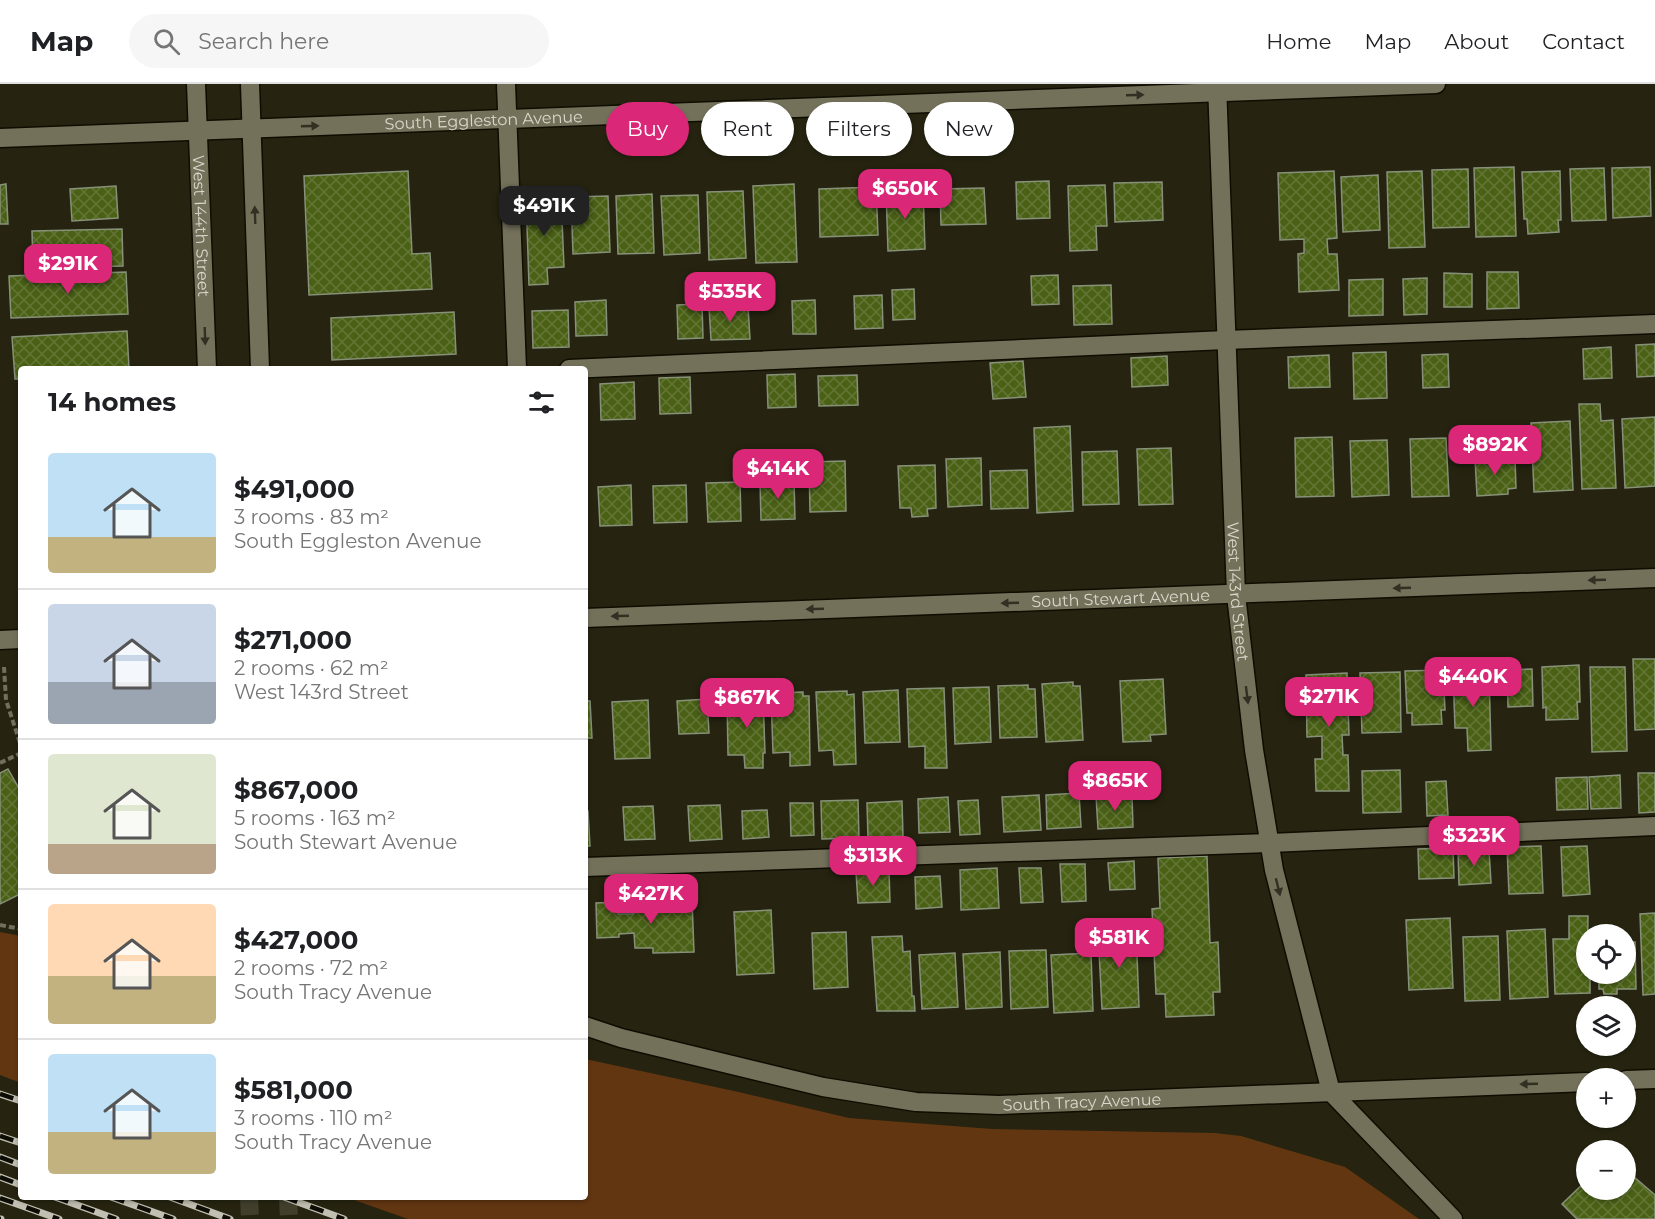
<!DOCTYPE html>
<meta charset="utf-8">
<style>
:root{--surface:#fff;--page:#f6f6f6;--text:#202124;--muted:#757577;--line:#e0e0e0;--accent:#db2777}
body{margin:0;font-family:Montserrat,sans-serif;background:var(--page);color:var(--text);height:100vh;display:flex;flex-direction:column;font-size:22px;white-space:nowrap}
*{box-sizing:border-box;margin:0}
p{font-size:20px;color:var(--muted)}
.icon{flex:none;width:33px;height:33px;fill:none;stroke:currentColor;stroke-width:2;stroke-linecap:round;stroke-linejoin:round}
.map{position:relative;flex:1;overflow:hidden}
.drawer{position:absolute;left:18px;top:282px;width:570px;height:834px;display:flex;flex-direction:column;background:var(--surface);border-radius:6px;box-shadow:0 2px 4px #0004}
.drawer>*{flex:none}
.guide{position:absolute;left:606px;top:18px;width:570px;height:54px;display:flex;gap:12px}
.fabs{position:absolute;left:1576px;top:840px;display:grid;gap:12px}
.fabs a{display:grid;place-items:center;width:60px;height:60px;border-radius:50%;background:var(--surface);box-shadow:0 2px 4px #0004;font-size:30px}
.price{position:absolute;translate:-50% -51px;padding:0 14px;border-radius:12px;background:var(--accent);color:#fff;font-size:20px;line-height:39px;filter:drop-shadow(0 2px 3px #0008)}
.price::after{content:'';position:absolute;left:50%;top:36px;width:18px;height:14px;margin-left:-9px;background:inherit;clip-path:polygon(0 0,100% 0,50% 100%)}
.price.selected{background:#222;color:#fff}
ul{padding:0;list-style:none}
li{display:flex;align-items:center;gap:18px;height:150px;padding:0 30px}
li+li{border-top:2px solid var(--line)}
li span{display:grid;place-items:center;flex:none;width:168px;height:120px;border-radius:6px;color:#555}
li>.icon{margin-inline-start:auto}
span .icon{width:72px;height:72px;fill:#fffc;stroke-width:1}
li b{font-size:26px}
h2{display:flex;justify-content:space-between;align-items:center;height:72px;padding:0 30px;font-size:26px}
.pill{padding:0 21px;border-radius:27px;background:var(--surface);box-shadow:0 2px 4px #0004;font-size:21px;line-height:54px}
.pill.selected{background:var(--accent);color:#fff}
header{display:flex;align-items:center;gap:36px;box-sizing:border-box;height:84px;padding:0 30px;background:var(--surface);border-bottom:2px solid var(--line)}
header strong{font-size:28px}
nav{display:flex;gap:33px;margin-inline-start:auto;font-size:21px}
.search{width:420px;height:54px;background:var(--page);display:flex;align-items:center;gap:15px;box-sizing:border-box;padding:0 21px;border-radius:33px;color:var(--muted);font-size:22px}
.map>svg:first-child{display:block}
</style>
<header>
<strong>Map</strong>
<div class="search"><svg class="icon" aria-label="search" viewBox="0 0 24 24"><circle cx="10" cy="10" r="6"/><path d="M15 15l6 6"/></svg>Search here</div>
<nav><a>Home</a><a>Map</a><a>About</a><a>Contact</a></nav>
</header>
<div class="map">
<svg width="1655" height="1135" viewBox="0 0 1655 1135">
<defs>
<pattern id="building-cross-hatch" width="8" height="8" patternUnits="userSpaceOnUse" patternTransform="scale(1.5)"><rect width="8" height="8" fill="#496015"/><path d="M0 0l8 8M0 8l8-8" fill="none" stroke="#637636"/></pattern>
</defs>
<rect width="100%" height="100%" fill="#262410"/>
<!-- green -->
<g fill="#633612">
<polygon points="0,848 21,852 21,999 0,991"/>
<polygon points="585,975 734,1007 849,1034 992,1045 1215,1049 1241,1052 1345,1083 1419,1135 408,1135 354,1116 354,1113 585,1113"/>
</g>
<!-- building -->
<g fill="url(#building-cross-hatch)" stroke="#87917a" stroke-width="1.5">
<polygon points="1514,83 1516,152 1476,153 1474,84"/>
<polygon points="1650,83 1651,132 1613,134 1612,84"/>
<polygon points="1604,84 1606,136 1572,137 1570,85"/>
<polygon points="1468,85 1469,143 1433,144 1432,86"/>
<polygon points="408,87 412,170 430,169 432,205 309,211 304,92"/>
<polygon points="1334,87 1337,154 1327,155 1328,170 1337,170 1339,206 1299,208 1298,170 1304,169 1304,155 1280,156 1278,89"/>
<polygon points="1422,87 1425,163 1389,164 1387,88"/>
<polygon points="1560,87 1561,136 1558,136 1559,148 1528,150 1527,135 1524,135 1522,88"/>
<polygon points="1378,91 1380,146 1343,148 1341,93"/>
<polygon points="1049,97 1050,134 1017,135 1016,98"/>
<polygon points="1162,98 1163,136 1115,138 1114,99"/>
<polygon points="6,100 8,140 0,140 0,101"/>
<polygon points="794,100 797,178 756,179 753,102"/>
<polygon points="1105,101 1107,142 1096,142 1097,166 1070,167 1068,102"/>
<polygon points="116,102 118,134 72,137 70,105"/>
<polygon points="876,103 878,151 820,153 819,105"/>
<polygon points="984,104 986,140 941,141 940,105"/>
<polygon points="923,105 925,165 888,167 886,106"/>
<polygon points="743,107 746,174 709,176 707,108"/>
<polygon points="652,110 654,169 618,170 616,112"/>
<polygon points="561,111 564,183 547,184 548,200 529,201 526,112"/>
<polygon points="698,111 700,169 664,171 661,112"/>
<polygon points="608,112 610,168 573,170 571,113"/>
<polygon points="122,145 123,182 33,184 32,147"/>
<polygon points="126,188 128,230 11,234 9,192"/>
<polygon points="1487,188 1518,188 1519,224 1487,225"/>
<polygon points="1444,189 1472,190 1472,223 1444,223"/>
<polygon points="1058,191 1059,220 1032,221 1031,192"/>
<polygon points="1427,194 1427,230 1404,231 1403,195"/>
<polygon points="1383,195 1383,231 1349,232 1349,196"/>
<polygon points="1111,201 1112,240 1074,241 1073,202"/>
<polygon points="914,205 915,235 893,236 892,206"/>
<polygon points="882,211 883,244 855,245 854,212"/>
<polygon points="606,216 607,251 576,252 575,218"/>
<polygon points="815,216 816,250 793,250 792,217"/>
<polygon points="702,220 703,254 678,255 677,221"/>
<polygon points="748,222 750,255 711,256 709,223"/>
<polygon points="568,226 569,263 533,264 532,227"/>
<polygon points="454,228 456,270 332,276 331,234"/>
<polygon points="127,247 129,285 21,285 21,295 15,295 12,253"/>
<polygon points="1655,260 1655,292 1637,293 1636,261"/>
<polygon points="1611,263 1612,294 1584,295 1583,265"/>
<polygon points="1386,268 1387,314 1354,315 1353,269"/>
<polygon points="1448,270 1449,303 1423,304 1422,271"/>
<polygon points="1329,271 1330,303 1289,304 1288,273"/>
<polygon points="1167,272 1168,301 1132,303 1131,274"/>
<polygon points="1023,277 1026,313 993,315 990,279"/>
<polygon points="795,290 796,323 768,324 767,291"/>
<polygon points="857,291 858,321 819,322 818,292"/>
<polygon points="690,293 691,329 660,330 659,294"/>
<polygon points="634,298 635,335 601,336 600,300"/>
<polygon points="1579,320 1600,320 1601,337 1613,336 1616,404 1582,405"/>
<polygon points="1655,333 1655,402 1625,404 1622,335"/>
<polygon points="1570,337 1573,406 1534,408 1531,339"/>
<polygon points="1070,342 1073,427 1037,429 1034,344"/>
<polygon points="1332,353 1334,412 1296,413 1295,354"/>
<polygon points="1446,354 1449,412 1412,413 1410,355"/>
<polygon points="1387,356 1389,411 1352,413 1350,357"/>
<polygon points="1171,364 1173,420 1139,421 1137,365"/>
<polygon points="1117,367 1119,420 1083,421 1082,368"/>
<polygon points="1515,373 1516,404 1508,405 1508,410 1477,412 1475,374"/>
<polygon points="981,374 982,421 948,423 946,375"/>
<polygon points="845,377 846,427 810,428 809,378"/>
<polygon points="935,381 936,424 927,425 928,432 912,433 911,424 900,424 898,382"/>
<polygon points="1027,386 1028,424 991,425 990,387"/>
<polygon points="794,397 795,435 761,436 760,398"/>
<polygon points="740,398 741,437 708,438 706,399"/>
<polygon points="631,401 632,441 600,442 598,403"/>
<polygon points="686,401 687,438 654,439 653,402"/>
<polygon points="1633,575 1655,575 1655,645 1635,646"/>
<polygon points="1579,581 1580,618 1577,618 1578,635 1546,636 1546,623 1543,624 1542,583"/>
<polygon points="1590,583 1625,583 1627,667 1592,668"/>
<polygon points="1532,585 1533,622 1508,623 1507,586"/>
<polygon points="1443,586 1445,626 1441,626 1442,640 1412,641 1412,629 1407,629 1405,587"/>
<polygon points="1489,587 1491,666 1468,667 1467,644 1455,644 1453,588"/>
<polygon points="1400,588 1401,648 1362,649 1360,589"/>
<polygon points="1347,589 1349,651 1342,651 1343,671 1348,671 1349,707 1316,707 1315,675 1322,675 1322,652 1307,653 1306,591"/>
<polygon points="1163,595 1166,650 1150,651 1151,657 1123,658 1120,597"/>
<polygon points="1073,598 1073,602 1080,602 1083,656 1046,658 1042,600"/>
<polygon points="1028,601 1028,605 1035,605 1037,653 1000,654 998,602"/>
<polygon points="989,603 991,658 955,660 953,604"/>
<polygon points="944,604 947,684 925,684 925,662 909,663 907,605"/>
<polygon points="898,606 900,658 865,659 863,608"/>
<polygon points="847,607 847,611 854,610 856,680 834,681 833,666 819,667 816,608"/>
<polygon points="803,608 803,612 809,612 810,681 790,682 790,668 773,669 771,609"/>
<polygon points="763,612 765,669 763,669 763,684 745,684 744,671 728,671 727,613"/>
<polygon points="707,615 709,649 679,650 677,617"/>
<polygon points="648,616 650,674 615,675 612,618"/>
<polygon points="585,617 590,617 592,654 585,654"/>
<polygon points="8,685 21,708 21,812 20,810 0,820 0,689"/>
<polygon points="1400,686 1401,728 1363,729 1362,687"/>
<polygon points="1638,689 1655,689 1655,728 1639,729"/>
<polygon points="1620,691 1621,724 1591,725 1589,693"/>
<polygon points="1587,693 1588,725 1557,726 1556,694"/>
<polygon points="1446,697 1448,731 1427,732 1426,698"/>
<polygon points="1079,709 1081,743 1047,745 1046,711"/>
<polygon points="1039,711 1041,746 1004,748 1002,713"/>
<polygon points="1132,711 1133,743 1098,745 1096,712"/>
<polygon points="948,713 950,748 919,749 918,715"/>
<polygon points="858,716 859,754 822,755 821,717"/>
<polygon points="978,716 980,750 960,751 958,717"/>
<polygon points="902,717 903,752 868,754 867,719"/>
<polygon points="790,719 813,719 814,751 791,752"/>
<polygon points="720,721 722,755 690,757 688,722"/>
<polygon points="653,722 655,755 625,756 623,723"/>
<polygon points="767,726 769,753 743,755 742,727"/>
<polygon points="585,727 588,727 590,762 585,762"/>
<polygon points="1541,762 1543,809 1509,810 1507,763"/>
<polygon points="1587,762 1590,810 1563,812 1561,763"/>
<polygon points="1453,764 1454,794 1419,795 1418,765"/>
<polygon points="1489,766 1491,799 1459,801 1458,767"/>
<polygon points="1207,772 1210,859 1218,858 1220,908 1213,908 1214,931 1166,933 1165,910 1156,910 1152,825 1160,824 1158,774"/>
<polygon points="1134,777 1135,805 1110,806 1108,779"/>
<polygon points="1060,780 1085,780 1086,817 1062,818"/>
<polygon points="997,784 999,824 961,826 960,786"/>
<polygon points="1019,784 1041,784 1043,818 1021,819"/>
<polygon points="889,786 890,818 858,819 856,788"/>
<polygon points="940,792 942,823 916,825 915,793"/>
<polygon points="692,816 694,868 653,869 653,864 635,864 634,849 619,850 619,853 597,854 596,819 617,818 618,830 633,830 633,819"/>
<polygon points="771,826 774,889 737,891 734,828"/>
<polygon points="1655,829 1655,910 1643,911 1640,830"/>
<polygon points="1569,832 1588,832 1587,890 1590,890 1590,909 1555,910 1553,855 1569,855"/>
<polygon points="1450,834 1453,904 1409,906 1406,836"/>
<polygon points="1136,845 1139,923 1102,925 1098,847"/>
<polygon points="1545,845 1548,913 1510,915 1507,847"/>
<polygon points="846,848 848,903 814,905 812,849"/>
<polygon points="902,852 903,868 910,867 912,912 914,912 915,927 877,927 872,853"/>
<polygon points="1498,852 1500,916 1465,917 1463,853"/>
<polygon points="1626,858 1635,858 1636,905 1617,905 1617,910 1604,910 1603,905 1599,905 1599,890 1626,890"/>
<polygon points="1046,866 1048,923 1011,925 1009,867"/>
<polygon points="1000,868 1002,923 966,925 963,870"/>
<polygon points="955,869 958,923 922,925 919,871"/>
<polygon points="1091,869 1093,927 1054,929 1051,871"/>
<polygon points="1626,1086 1655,1111 1655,1135 1577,1135 1562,1120 1587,1096 1587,1106 1626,1106"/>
</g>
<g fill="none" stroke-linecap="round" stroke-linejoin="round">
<!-- minor-tunnel -->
<g stroke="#413f2c" stroke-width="18" stroke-dasharray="18 9" stroke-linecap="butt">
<polyline points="249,1113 250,1135"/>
<polyline points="288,1113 289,1135"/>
</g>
<!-- minor casing -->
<g stroke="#0f0d00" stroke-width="21">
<g id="minor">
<path id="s1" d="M196 0 207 285"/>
<polyline points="250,0 260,285"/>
<polyline points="506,0 517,285"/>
<path id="s2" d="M1217 0 1236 511 1254 666 1274 786 1331 1008 1453 1135"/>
<path id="s3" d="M0 54 1436 0"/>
<polyline points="569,285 1226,256 1655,240"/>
<path id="s4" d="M585 534 1655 494"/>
<polyline points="0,556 21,555"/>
<polyline points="585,783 1269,759 1655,742"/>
<path id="s5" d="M585 942 621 954 823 1003 916 1018 999 1021 1587 998"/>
<polyline points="1626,996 1655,995"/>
</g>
</g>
<!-- path -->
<g stroke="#71705f" stroke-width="4" stroke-dasharray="6 3" stroke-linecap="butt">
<polyline points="4,583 6,616 21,662"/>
<polyline points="0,679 21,669"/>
<polyline points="0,841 21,845"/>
</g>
<!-- minor -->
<use href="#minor" stroke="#74715b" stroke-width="18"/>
<!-- rail casing -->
<g stroke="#c0bfb1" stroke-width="7">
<g id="rail">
<polyline points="0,1010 21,1017"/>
<polyline points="0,1052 21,1059"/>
<polyline points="0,1073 21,1081"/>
<polyline points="0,1093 21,1101"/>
<polyline points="55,1113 116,1135"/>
<polyline points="111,1113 173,1135"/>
<polyline points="170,1113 230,1135"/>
<polyline points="284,1113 344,1135"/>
<polyline points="0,1114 59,1135"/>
<polyline points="0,1135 1,1135"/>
</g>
</g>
<!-- rail -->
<use href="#rail" stroke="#0e0d05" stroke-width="4.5" stroke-dasharray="14" stroke-linecap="butt"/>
</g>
<!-- one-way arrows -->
<defs><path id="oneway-solid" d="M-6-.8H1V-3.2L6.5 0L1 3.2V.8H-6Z" transform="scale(1.5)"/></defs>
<g fill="#323023">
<use href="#oneway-solid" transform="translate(1135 11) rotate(-2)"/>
<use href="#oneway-solid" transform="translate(310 42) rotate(-2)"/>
<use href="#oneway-solid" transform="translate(255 131) rotate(-92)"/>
<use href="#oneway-solid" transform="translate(205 252) rotate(88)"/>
<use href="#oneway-solid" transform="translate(1597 496) rotate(178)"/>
<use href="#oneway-solid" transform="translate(1402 504) rotate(178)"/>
<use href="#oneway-solid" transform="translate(1010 519) rotate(178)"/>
<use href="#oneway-solid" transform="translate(815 525) rotate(178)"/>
<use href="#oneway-solid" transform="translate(620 532) rotate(178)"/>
<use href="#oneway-solid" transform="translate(1247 611) rotate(83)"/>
<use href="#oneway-solid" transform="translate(1278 803) rotate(76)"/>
<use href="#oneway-solid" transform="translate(1529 1000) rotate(178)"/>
</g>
<g text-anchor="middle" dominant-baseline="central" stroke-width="4.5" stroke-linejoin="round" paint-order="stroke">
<!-- street labels -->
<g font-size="16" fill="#d9d8cb" stroke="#0e0d05">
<text stroke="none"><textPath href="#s3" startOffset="484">South Eggleston Avenue</textPath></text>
<text stroke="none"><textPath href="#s1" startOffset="142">West 144th Street</textPath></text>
<text stroke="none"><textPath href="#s2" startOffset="508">West 143rd Street</textPath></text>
<text stroke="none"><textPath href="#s4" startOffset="536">South Stewart Avenue</textPath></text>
<text stroke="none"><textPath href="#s5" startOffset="506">South Tracy Avenue</textPath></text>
</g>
</g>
</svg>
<div class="fabs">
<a><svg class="icon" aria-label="locate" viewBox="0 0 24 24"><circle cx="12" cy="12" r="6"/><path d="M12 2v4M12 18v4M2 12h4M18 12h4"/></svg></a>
<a><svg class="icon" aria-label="layers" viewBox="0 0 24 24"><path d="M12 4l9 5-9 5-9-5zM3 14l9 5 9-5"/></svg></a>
<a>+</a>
<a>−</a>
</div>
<b class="price" style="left:905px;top:136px">$650K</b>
<b class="price selected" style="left:544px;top:153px">$491K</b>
<b class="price" style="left:68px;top:211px">$291K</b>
<b class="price" style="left:730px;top:239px">$535K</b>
<b class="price" style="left:1495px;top:392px">$892K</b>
<b class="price" style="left:778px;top:416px">$414K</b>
<b class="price" style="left:1473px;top:624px">$440K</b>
<b class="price" style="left:1329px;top:644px">$271K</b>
<b class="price" style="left:747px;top:645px">$867K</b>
<b class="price" style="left:1115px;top:728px">$865K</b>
<b class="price" style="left:1474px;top:783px">$323K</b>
<b class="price" style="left:873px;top:803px">$313K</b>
<b class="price" style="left:651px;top:841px">$427K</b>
<b class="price" style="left:1119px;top:885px">$581K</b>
<div class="guide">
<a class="pill selected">Buy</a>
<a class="pill">Rent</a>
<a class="pill">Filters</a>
<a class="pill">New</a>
</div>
<section class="drawer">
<h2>14 homes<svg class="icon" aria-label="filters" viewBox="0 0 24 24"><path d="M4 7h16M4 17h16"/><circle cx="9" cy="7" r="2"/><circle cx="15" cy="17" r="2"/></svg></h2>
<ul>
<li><span style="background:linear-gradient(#bfe0f5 70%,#c2b280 0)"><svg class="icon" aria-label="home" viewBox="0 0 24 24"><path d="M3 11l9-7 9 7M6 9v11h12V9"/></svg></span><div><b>$491,000</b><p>3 rooms · 83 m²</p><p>South Eggleston Avenue</p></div></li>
<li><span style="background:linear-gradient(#c9d6e8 65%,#9aa5b1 0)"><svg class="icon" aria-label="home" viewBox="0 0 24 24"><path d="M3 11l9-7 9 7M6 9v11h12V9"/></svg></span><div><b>$271,000</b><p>2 rooms · 62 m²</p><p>West 143rd Street</p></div></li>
<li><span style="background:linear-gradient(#dfe7d0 75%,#b9a48a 0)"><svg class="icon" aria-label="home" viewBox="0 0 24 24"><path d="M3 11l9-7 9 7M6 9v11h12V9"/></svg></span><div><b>$867,000</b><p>5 rooms · 163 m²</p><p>South Stewart Avenue</p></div></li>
<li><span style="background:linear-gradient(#ffd9b3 60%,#c2b280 0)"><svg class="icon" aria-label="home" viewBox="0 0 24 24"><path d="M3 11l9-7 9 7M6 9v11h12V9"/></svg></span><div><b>$427,000</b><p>2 rooms · 72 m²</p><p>South Tracy Avenue</p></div></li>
<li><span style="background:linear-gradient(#bfe0f5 65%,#c2b280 0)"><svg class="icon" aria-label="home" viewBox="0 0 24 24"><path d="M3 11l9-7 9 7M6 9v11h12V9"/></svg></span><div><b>$581,000</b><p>3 rooms · 110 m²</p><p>South Tracy Avenue</p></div></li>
</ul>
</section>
</div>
